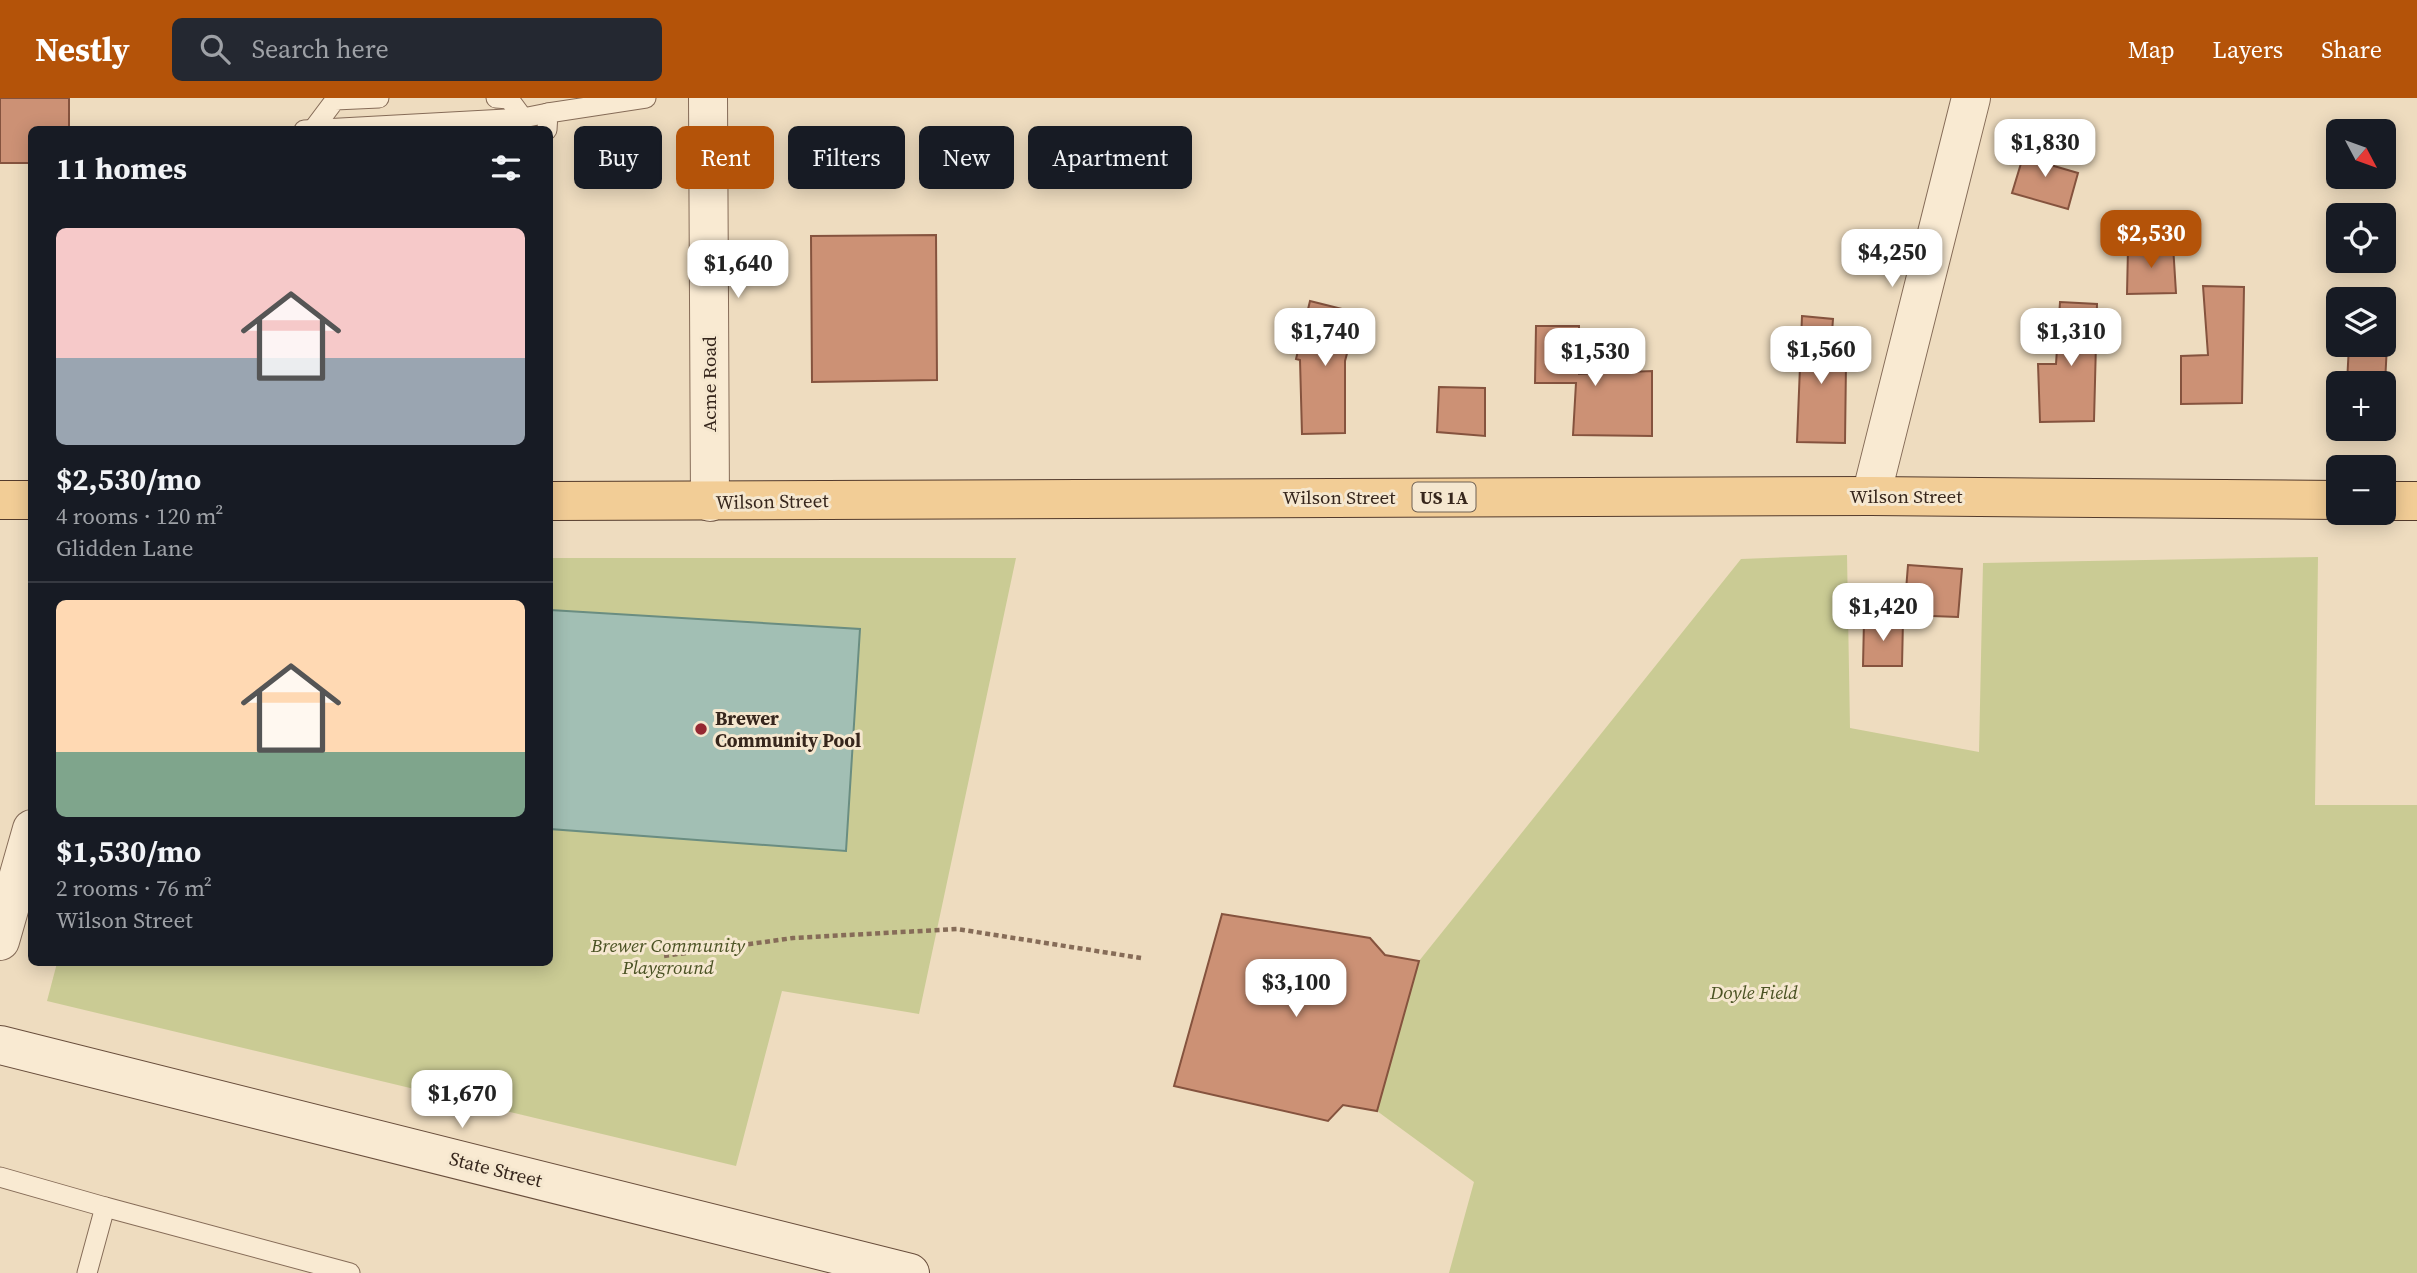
<!DOCTYPE html>
<meta charset="utf-8">
<style>
:root{--surface:#171b24;--page:#242831;--text:#f1f3f6;--muted:#9ea1a6;--line:#363941;--accent:#b45309}
body{margin:0;font-family:"Source Serif 4",serif;background:var(--page);color:var(--text);height:100vh;display:flex;flex-direction:column;font-size:26px;white-space:nowrap}
*{box-sizing:border-box;margin:0}
p{font-size:23px;color:var(--muted)}
.icon{flex:none;width:38px;height:38px;fill:none;stroke:currentColor;stroke-width:2;stroke-linecap:round;stroke-linejoin:round}
.map{position:relative;flex:1;overflow:hidden}
.side{position:absolute;left:28px;top:28px;width:525px;height:840px;display:flex;flex-direction:column;background:var(--surface);border-radius:10px;box-shadow:0 4px 18px #0003}
.side>*{flex:none}
.hud{position:absolute;left:574px;top:28px;width:665px;height:63px;display:flex;gap:14px}
.needle{width:46px;rotate:131deg}
.controls{position:absolute;left:2326px;top:21px;display:grid;gap:14px}
.controls a{display:grid;place-items:center;width:70px;height:70px;border-radius:10px;background:var(--surface);box-shadow:0 4px 18px #0003;font-size:35px}
.price{position:absolute;translate:-50% -60px;padding:0 16px;border-radius:14px;background:#fff;color:#222;font-size:23px;line-height:46px;filter:drop-shadow(0 2px 4px #0008)}
.price::after{content:'';position:absolute;left:50%;top:42px;width:21px;height:16px;margin-left:-10px;background:inherit;clip-path:polygon(0 0,100% 0,50% 100%)}
.price.active{background:var(--accent);color:#fff}
ul{padding:0;list-style:none}
li{display:grid;align-content:center;gap:14px;height:371px;padding:0 28px}
li+li{border-top:2px solid var(--line)}
li span{display:grid;place-items:center;height:217px;border-radius:10px;color:#555}
li>.icon{margin-inline-start:auto}
span .icon{width:126px;height:126px;fill:#fffc;stroke-width:1}
li b{font-size:30px}
h2{display:flex;justify-content:space-between;align-items:center;height:84px;padding:0 28px;font-size:30px}
.tag{padding:0 24px;border-radius:10px;background:var(--surface);box-shadow:0 4px 18px #0003;font-size:24px;line-height:63px}
.tag.active{background:var(--accent);color:#fff}
header{display:flex;align-items:center;gap:42px;box-sizing:border-box;height:98px;padding:0 35px;background:var(--accent);color:#fff}
header strong{font-size:33px}
nav{display:flex;gap:38px;margin-inline-start:auto;font-size:24px}
.search{width:490px;height:63px;background:var(--page);display:flex;align-items:center;gap:18px;box-sizing:border-box;padding:0 24px;border-radius:10px;color:var(--muted);font-size:26px}
.map>svg:first-child{display:block}
</style>
<header>
<strong>Nestly</strong>
<div class="search"><svg class="icon" aria-label="search" viewBox="0 0 24 24"><circle cx="10" cy="10" r="6"/><path d="M15 15l6 6"/></svg>Search here</div>
<nav><a>Map</a><a>Layers</a><a>Share</a></nav>
</header>
<div class="map">
<svg width="2417" height="1175" viewBox="0 0 2417 1175">
<rect width="100%" height="100%" fill="#eedcbf"/>
<!-- green -->
<g fill="#cacb94">
<polygon points="1847,457 1850,630 1979,654 1983,465 2318,459 2315,707 2417,707 2417,1175 1449,1175 1474,1084 1377,1013 1419,863 1741,461"/>
<polygon points="550,460 1016,460 919,916 782,893 736,1068 47,903 57,865 550,864"/>
</g>
<!-- water -->
<polygon fill="#a2bfb4" stroke="#6a8d81" stroke-width="2" points="550,512 860,531 846,753 550,731"/>
<!-- building -->
<g fill="#cc9175" stroke="#85533e" stroke-width="2">
<polygon points="0,0 69,0 69,32 32,32 32,65 0,65"/>
<polygon points="2026,49 2057,56 2054,68 2078,75 2068,111 2012,95"/>
<polygon points="936,137 937,282 812,284 811,138"/>
<polygon points="2173,147 2176,195 2127,196 2128,150"/>
<polygon points="2203,188 2244,189 2242,305 2181,306 2181,258 2208,257"/>
<polygon points="1310,203 1358,215 1345,263 1345,335 1302,336 1300,262 1296,261"/>
<polygon points="2060,204 2097,206 2094,323 2040,324 2038,266 2056,266"/>
<polygon points="1802,218 1833,221 1830,263 1846,265 1845,345 1797,344"/>
<polygon points="1536,228 1579,228 1579,276 1652,273 1652,338 1573,337 1576,285 1535,285"/>
<polygon points="2349,247 2387,247 2385,285 2347,285"/>
<polygon points="1439,289 1485,290 1485,338 1437,334"/>
<polygon points="1908,467 1962,471 1958,519 1904,517"/>
<polygon points="1864,522 1903,522 1902,568 1863,568"/>
<polygon points="1222,816 1370,840 1385,857 1419,863 1377,1013 1343,1007 1328,1023 1174,988"/>
</g>
<g fill="none" stroke-linecap="round" stroke-linejoin="round">
<!-- lane casing -->
<g stroke="#866c58" stroke-width="21">
<g id="lane">
<polyline points="496,0 509,1 523,20"/>
<polyline points="314,30 335,2 379,0"/>
<polyline points="304,32 523,20 548,15"/>
<polyline points="547,32 548,15 646,0"/>
<polyline points="0,1079 105,1109"/>
<polyline points="87,1175 105,1109 350,1175"/>
</g>
</g>
<!-- street casing -->
<g stroke="#866c58" stroke-width="40">
<g id="street">
<polyline points="708,0 710,404"/>
<polyline points="1871,398 1971,0"/>
<polyline points="0,843 32,731"/>
</g>
</g>
<!-- secondary casing -->
<g stroke="#684d3b" stroke-width="40">
<polyline id="secondary" points="0,947 910,1175"/>
</g>
<!-- primary casing -->
<g stroke="#543b2c" stroke-width="40">
<g id="primary">
<polyline points="0,402 32,402"/>
<polyline points="550,403 1871,398 2338,402"/>
<polyline points="2384,403 2417,403"/>
</g>
</g>
<!-- path -->
<polyline stroke="#866c58" stroke-width="4.5" stroke-dasharray="5 3.5" stroke-linecap="butt" points="664,858 793,840 957,831 1141,860"/>
<!-- lane -->
<use href="#lane" stroke="#f9ead2" stroke-width="19"/>
<!-- street -->
<use href="#street" stroke="#f9ead2" stroke-width="38"/>
<!-- secondary -->
<use href="#secondary" stroke="#f9ead2" stroke-width="38"/>
<!-- primary -->
<use href="#primary" stroke="#f2cd96" stroke-width="38"/>
</g>
<!-- markers -->
<circle fill="#952832" stroke="#f5e7cf" stroke-width="2.5" cx="701" cy="631" r="7"/>
<g text-anchor="middle" dominant-baseline="central" stroke-width="6" stroke-linejoin="round" paint-order="stroke">
<!-- shield labels -->
<rect fill="#f5e7cf" stroke="#6f6052" stroke-width="2" x="1412.5" y="384.5" width="63" height="29" rx="5"/>
<g font-size="18" font-weight="bold" fill="#36261c">
<text x="1444" y="399">US 1A</text>
</g>
<!-- street labels -->
<g font-size="19" fill="#36261c" stroke="#f5e7cf">
<text transform="translate(709 286) rotate(-90)">Acme Road</text>
<text x="1906" y="398">Wilson Street</text>
<text x="1339" y="399">Wilson Street</text>
<text transform="translate(772 403) rotate(-1)">Wilson Street</text>
<text transform="translate(496 1071) rotate(14)">State Street</text>
</g>
<!-- poi labels -->
<g font-size="19" font-weight="bold" fill="#36261c" stroke="#f5e7cf" text-anchor="start">
<text x="715" y="620">Brewer<tspan x="715" dy="22">Community Pool</tspan></text>
</g>
<!-- park labels -->
<g font-size="19" font-style="italic" fill="#4a5223" stroke="#f5e7cf">
<text x="668" y="847">Brewer Community<tspan x="668" dy="22">Playground</tspan></text>
<text x="1754" y="894">Doyle Field</text>
</g>
</g>
</svg>
<div class="controls">
<a><svg class="needle" viewBox="-14 -14 28 28"><path d="M0-13l5 13h-10z" fill="#e53935"/><path d="M0 13l5-13h-10z" fill="#9ea1a6"/></svg></a>
<a><svg class="icon" aria-label="locate" viewBox="0 0 24 24"><circle cx="12" cy="12" r="6"/><path d="M12 2v4M12 18v4M2 12h4M18 12h4"/></svg></a>
<a><svg class="icon" aria-label="layers" viewBox="0 0 24 24"><path d="M12 4l9 5-9 5-9-5zM3 14l9 5 9-5"/></svg></a>
<a>+</a>
<a>−</a>
</div>
<b class="price" style="left:2045px;top:81px">$1,830</b>
<b class="price active" style="left:2151px;top:172px">$2,530</b>
<b class="price" style="left:1892px;top:191px">$4,250</b>
<b class="price" style="left:738px;top:202px">$1,640</b>
<b class="price" style="left:1325px;top:270px">$1,740</b>
<b class="price" style="left:2071px;top:270px">$1,310</b>
<b class="price" style="left:1821px;top:288px">$1,560</b>
<b class="price" style="left:1595px;top:290px">$1,530</b>
<b class="price" style="left:1883px;top:545px">$1,420</b>
<b class="price" style="left:1296px;top:921px">$3,100</b>
<b class="price" style="left:462px;top:1032px">$1,670</b>
<div class="hud">
<a class="tag">Buy</a>
<a class="tag active">Rent</a>
<a class="tag">Filters</a>
<a class="tag">New</a>
<a class="tag">Apartment</a>
</div>
<section class="side">
<h2>11 homes<svg class="icon" aria-label="filters" viewBox="0 0 24 24"><path d="M4 7h16M4 17h16"/><circle cx="9" cy="7" r="2"/><circle cx="15" cy="17" r="2"/></svg></h2>
<ul>
<li><span style="background:linear-gradient(#f6c9c9 60%,#9aa5b1 0)"><svg class="icon" aria-label="home" viewBox="0 0 24 24"><path d="M3 11l9-7 9 7M6 9v11h12V9"/></svg></span><div><b>$2,530/mo</b><p>4 rooms · 120 m²</p><p>Glidden Lane</p></div></li>
<li><span style="background:linear-gradient(#ffd9b3 70%,#7fa58c 0)"><svg class="icon" aria-label="home" viewBox="0 0 24 24"><path d="M3 11l9-7 9 7M6 9v11h12V9"/></svg></span><div><b>$1,530/mo</b><p>2 rooms · 76 m²</p><p>Wilson Street</p></div></li>
</ul>
</section>
</div>
